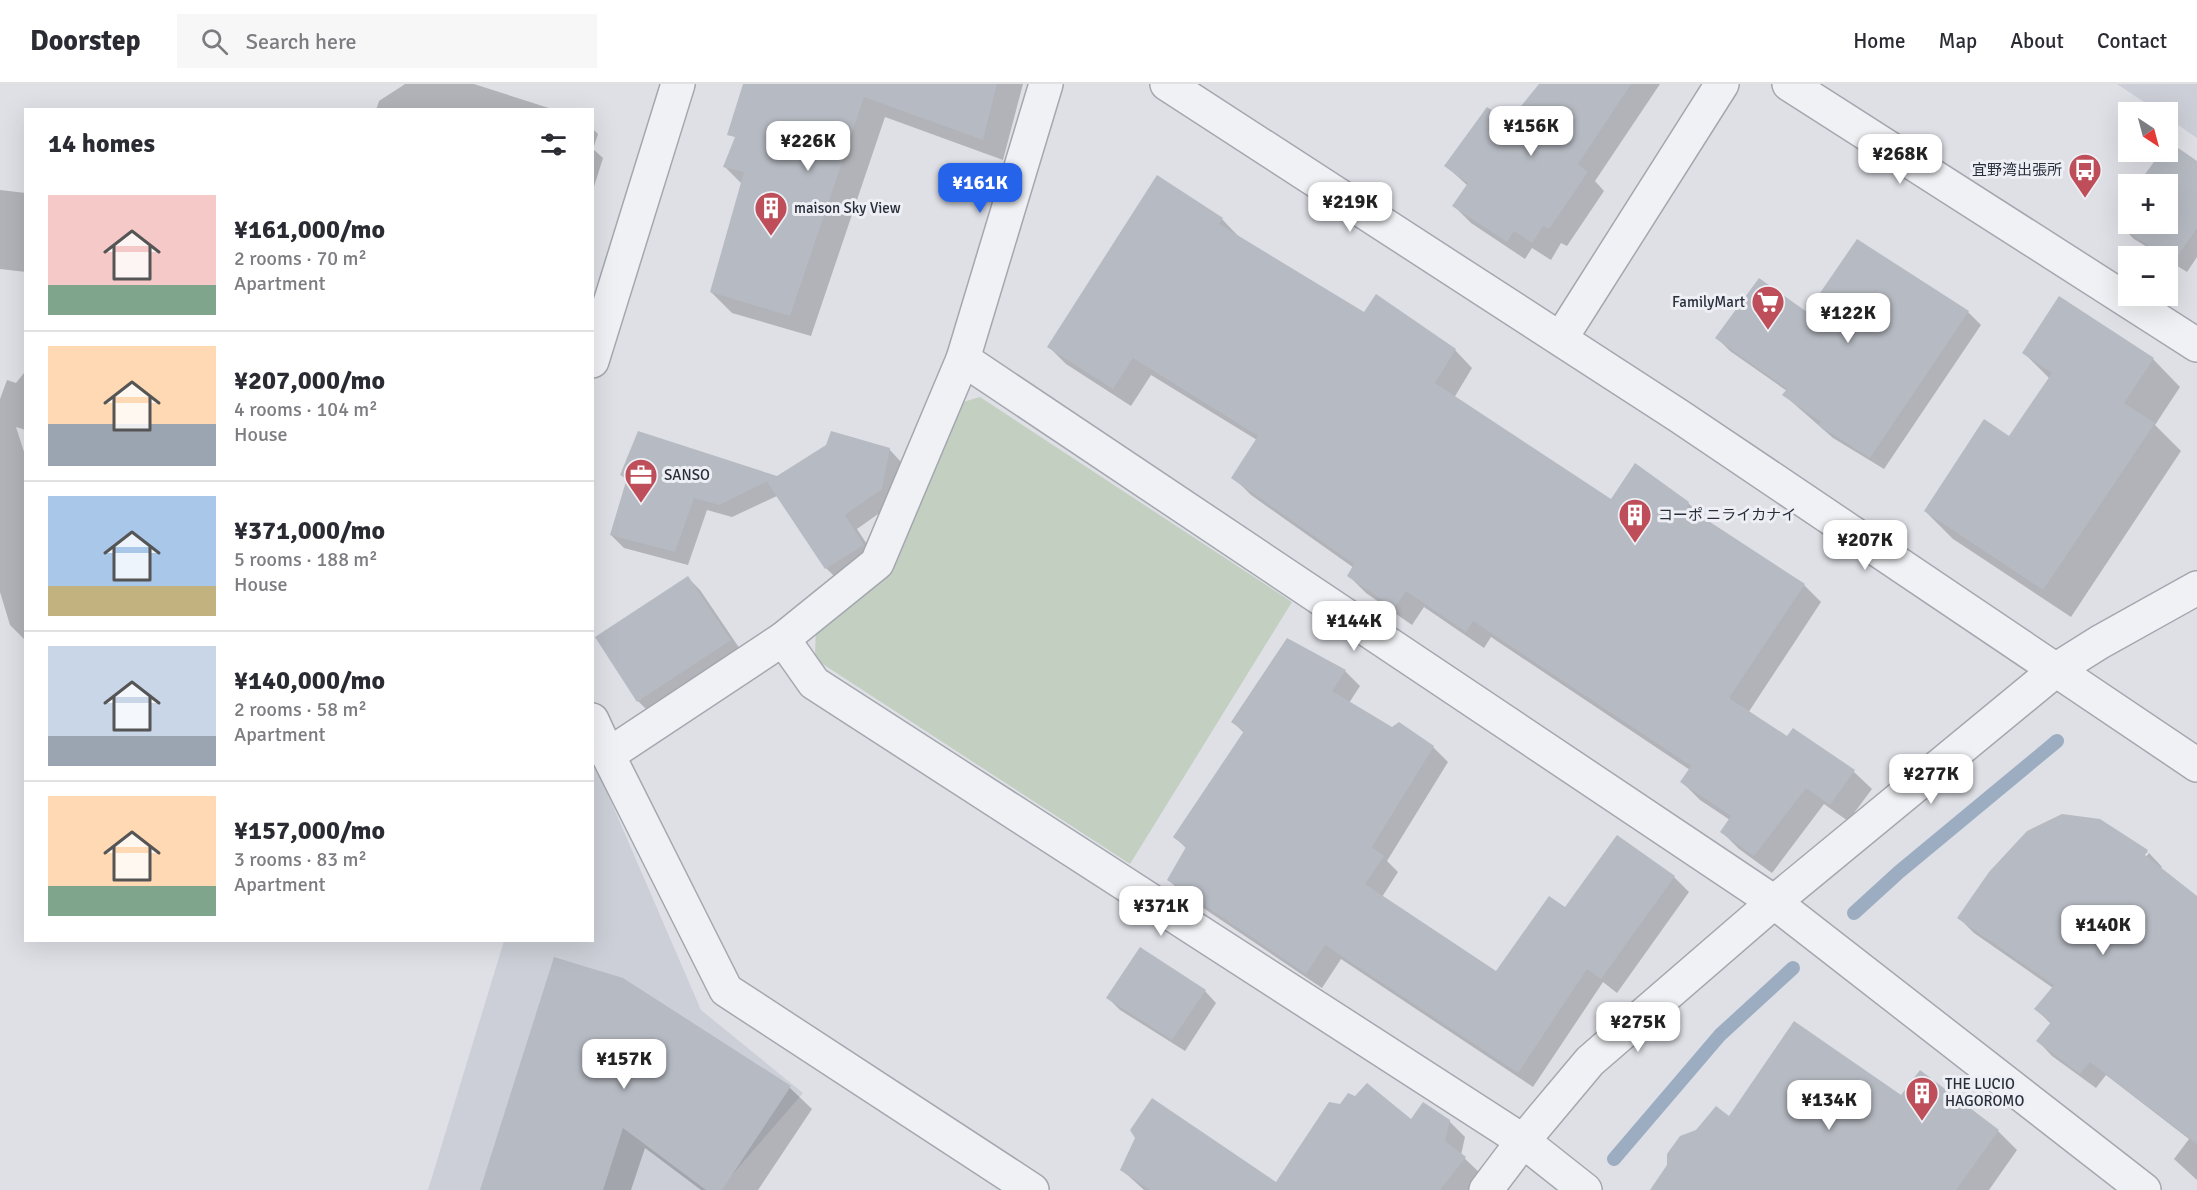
<!DOCTYPE html>
<meta charset="utf-8">
<style>
:root{--surface:#fff;--page:#f7f7f7;--text:#2b2b33;--muted:#7c7c81;--line:#e1e1e2;--accent:#2563eb}
body{margin:0;font-family:Signika,"Noto Sans JP",sans-serif;background:var(--page);color:var(--text);height:100vh;display:flex;flex-direction:column;font-size:22px;white-space:nowrap}
*{box-sizing:border-box;margin:0}
p{font-size:20px;color:var(--muted)}
.icon{flex:none;width:33px;height:33px;fill:none;stroke:currentColor;stroke-width:2;stroke-linecap:round;stroke-linejoin:round}
.map{position:relative;flex:1;overflow:hidden}
.sheet{position:absolute;left:24px;top:24px;width:570px;height:834px;display:flex;flex-direction:column;background:var(--surface);border-radius:0px;box-shadow:0 6px 24px #0002}
.sheet>*{flex:none}
.needle{width:39px;rotate:144deg}
.controls{position:absolute;left:2118px;top:18px;display:grid;gap:12px}
.controls a{display:grid;place-items:center;width:60px;height:60px;border-radius:0px;background:var(--surface);box-shadow:0 6px 24px #0002;font-size:30px}
.price{position:absolute;translate:-50% -51px;padding:0 14px;border-radius:12px;background:#fff;color:#222;font-size:20px;line-height:39px;filter:drop-shadow(0 2px 3px #0008)}
.price::after{content:'';position:absolute;left:50%;top:36px;width:18px;height:14px;margin-left:-9px;background:inherit;clip-path:polygon(0 0,100% 0,50% 100%)}
.price.selected{background:var(--accent);color:#fff}
ul{padding:0;list-style:none}
li{display:flex;align-items:center;gap:18px;height:150px;padding:0 24px}
li+li{border-top:2px solid var(--line)}
li span{display:grid;place-items:center;flex:none;width:168px;height:120px;border-radius:0px;color:#555}
li>.icon{margin-inline-start:auto}
span .icon{width:72px;height:72px;fill:#fffc;stroke-width:1}
li b{font-size:26px}
h2{display:flex;justify-content:space-between;align-items:center;height:72px;padding:0 24px;font-size:26px}
header{display:flex;align-items:center;gap:36px;box-sizing:border-box;height:84px;padding:0 30px;background:var(--surface);border-bottom:2px solid var(--line)}
header strong{font-size:28px}
nav{display:flex;gap:33px;margin-inline-start:auto;font-size:21px}
.search{width:420px;height:54px;background:var(--page);display:flex;align-items:center;gap:15px;box-sizing:border-box;padding:0 21px;border-radius:0px;color:var(--muted);font-size:22px}
.map>svg:first-child{display:block}
</style>
<header>
<strong>Doorstep</strong>
<div class="search"><svg class="icon" aria-label="search" viewBox="0 0 24 24"><circle cx="10" cy="10" r="6"/><path d="M15 15l6 6"/></svg>Search here</div>
<nav><a>Home</a><a>Map</a><a>About</a><a>Contact</a></nav>
</header>
<div class="map">
<svg width="2197" height="1106" viewBox="0 0 2197 1106">
<rect width="100%" height="100%" fill="#dee0e6"/>
<!-- built -->
<g fill="#cccfd7">
<polygon points="2117,0 2197,0 2197,54 2168,34 2168,28 2159,28"/>
<polygon points="593,676 701,926 803,1009 719,1106 428,1106 504,857 592,856"/>
</g>
<!-- green -->
<polygon fill="#c3cfc0" points="980,313 1292,518 1130,780 815,575 816,537 892,484 946,323"/>
<!-- shadow -->
<g fill="#0003">
<polygon points="405,0 474,0 555,26 376,26 379,17"/>
<polygon points="763,0 1023,0 1003,76 885,33 811,252 732,229 711,208 742,100 724,82"/>
<polygon points="1542,0 1660,0 1595,97 1604,107 1567,162 1561,159 1551,176 1532,164 1525,175 1471,139 1454,122 1468,102 1446,82 1509,40"/>
<polygon points="592,44 598,50 593,65 603,74 592,109"/>
<polygon points="2169,59 2197,79 2197,173 2187,188 2168,176 2168,172 2162,172 2134,155 2122,143 2128,135 2128,140 2168,140 2168,100 2140,100 2163,68 2168,68"/>
<polygon points="0,106 26,109 26,188 0,185"/>
<polygon points="1222,135 1239,153 1364,230 1455,266 1472,284 1454,314 1612,417 1688,419 1706,436 1804,501 1821,518 1748,629 1788,654 1793,646 1854,688 1872,705 1848,737 1824,720 1772,789 1739,765 1722,748 1730,736 1700,716 1682,698 1690,686 1491,553 1484,564 1424,523 1412,541 1366,509 1349,492 1354,484 1251,411 1233,393 1257,356 1151,291 1131,322 1066,280 1049,263"/>
<polygon points="1968,228 1981,241 1884,385 1833,354 1784,311 1787,307 1730,267 1717,254"/>
<polygon points="2024,269 2153,275 2180,303 2155,341 2181,367 2071,533 1953,455 1925,427 2010,354 2050,295"/>
<polygon points="24,289 26,346 16,343 26,374 26,557 10,541 0,508 0,315 7,296 16,299"/>
<polygon points="889,365 902,379 895,418 857,445 876,474 839,497 826,484 777,412 732,433 707,426 688,481 624,464 611,451 628,397 621,391 777,394"/>
<polygon points="688,494 700,506 742,568 650,629 638,617"/>
<polygon points="1345,587 1360,602 1349,619 1392,645 1433,663 1448,678 1387,777 1398,788 1382,813 1496,889 1566,825 1674,793 1689,808 1617,909 1603,898 1533,1003 1341,875 1322,904 1184,811 1169,796 1187,765 1175,753 1244,649 1233,638"/>
<polygon points="2100,736 2148,769 2145,769 2142,778 2149,769 2162,783 2160,785 2197,814 2197,1096 2174,1075 2189,1055 2106,991 2096,1004 2052,972 2038,957 2051,940 2036,925 2053,904 1974,849 1959,834"/>
<polygon points="623,895 790,1004 812,1025 758,1106 701,1106 645,1064 631,1106 481,1106"/>
<polygon points="1205,907 1216,919 1185,967 1120,926 1108,914"/>
<polygon points="1920,988 1998,1047 2017,1066 1989,1106 1662,1106 1729,1034 1901,1013"/>
<polygon points="1411,1037 1449,1037 1465,1053 1461,1071 1481,1090 1469,1106 1144,1106 1122,1086 1276,1100"/>
</g>
<g fill="none" stroke-linecap="round" stroke-linejoin="round">
<!-- stream -->
<g stroke="#9cadc2" stroke-width="14">
<polyline points="1854,829 1899,788 2057,657"/>
<polyline points="1614,1075 1720,951 1793,884"/>
</g>
</g>
<!-- building -->
<g fill="#b6bac2">
<polygon points="743,0 997,0 983,56 864,13 790,232 710,208 744,88 723,83 735,53 727,51"/>
<polygon points="1539,0 1631,0 1578,80 1588,88 1549,145 1543,142 1532,159 1514,147 1507,158 1452,122 1468,99 1444,82 1487,23 1508,38"/>
<polygon points="2168,57 2197,77 2197,144 2174,178 2120,143 2128,133 2120,127 2128,114 2128,140 2168,140 2168,100 2138,100 2161,68 2168,68"/>
<polygon points="1157,91 1223,134 1219,140 1364,228 1376,210 1456,265 1435,299 1611,415 1635,379 1689,418 1687,423 1805,500 1729,614 1787,652 1793,644 1855,686 1830,721 1806,704 1754,772 1720,748 1731,732 1680,698 1691,682 1473,537 1466,548 1406,507 1394,524 1347,492 1354,480 1231,394 1258,352 1133,274 1113,305 1047,263"/>
<polygon points="1857,155 1969,227 1870,374 1818,341 1821,338 1782,311 1787,305 1715,254 1759,194 1807,228"/>
<polygon points="2059,212 2154,274 2124,319 2155,339 2043,506 1924,427 1984,335 2009,352 2052,289 2022,269"/>
<polygon points="638,347 777,392 826,361 831,347 890,364 882,405 845,431 864,461 825,485 767,398 770,396 719,421 694,414 675,468 610,451 627,394 620,391"/>
<polygon points="688,492 731,556 637,618 595,553"/>
<polygon points="1287,554 1346,586 1332,607 1392,643 1399,638 1434,662 1372,763 1384,772 1365,800 1496,887 1549,812 1565,823 1617,751 1675,792 1601,895 1587,885 1518,989 1325,861 1306,890 1167,796 1186,763 1173,753 1244,647 1231,638"/>
<polygon points="2062,730 2100,735 2148,766 2145,771 2197,812 2197,1060 2090,978 2080,990 2036,957 2051,938 2034,925 2054,901 1957,834 1989,788 2027,747"/>
<polygon points="1140,863 1206,906 1172,956 1106,914"/>
<polygon points="554,873 623,894 791,1002 722,1106 706,1106 623,1044 603,1106 480,1106"/>
<polygon points="1794,937 1901,1011 1920,986 1999,1046 1956,1106 1650,1106 1667,1081 1667,1070 1680,1052 1696,1046 1716,1022 1729,1032"/>
<polygon points="1367,999 1411,1035 1423,1018 1450,1036 1445,1057 1466,1073 1440,1106 1150,1106 1120,1086 1135,1054 1130,1046 1152,1014 1276,1098 1329,1018 1340,1020 1348,1009 1355,1012"/>
</g>
<g fill="none" stroke-linecap="round" stroke-linejoin="round">
<!-- minor casing -->
<g stroke="#a4a7af" stroke-width="36">
<g id="minor">
<polyline points="1167,0 1679,332 2197,681"/>
<polyline points="1789,0 2197,261"/>
<polyline points="1561,254 1722,0"/>
<polyline points="963,275 1774,818 2144,1106"/>
<polyline points="592,277 678,0"/>
<polyline points="783,555 814,599 1523,1057 1585,1106"/>
<polyline points="592,636 608,671"/>
<polyline points="1032,1106 726,906 608,671 783,555 877,479 963,275 1046,0"/>
<polyline points="1486,1106 1523,1057 1590,977 1774,818 2057,585 2100,558 2197,504"/>
</g>
</g>
<!-- minor -->
<use href="#minor" stroke="#f0f1f4" stroke-width="33"/>
</g>
<!-- icons -->
<defs>
<g id="bus-pin" transform="scale(1.725)"><path d="M0 17L-7.5 6A9.5 9.5 0 1 1 7.5 6Z" fill="#be4f5a" stroke="#edeff4"/><path d="M-5-6H5V4H4V6H2V4H-2V6H-4V4H-5ZM-3.5-4V0h7V-4ZM-3.5 1.2v1.5H-2V1.2ZM2 1.2v1.5H3.5V1.2Z" fill="#fff"/></g>
<g id="building-pin" transform="scale(1.725)"><path d="M0 17L-7.5 6A9.5 9.5 0 1 1 7.5 6Z" fill="#be4f5a" stroke="#edeff4"/><path d="M-4-6H4V6H1V3H-1V6H-4ZM-2.5-4.3h1.7v1.8h-1.7ZM.8-4.3h1.7v1.8H.8ZM-2.5-1h1.7V.8h-1.7ZM.8-1h1.7V.8H.8Z" fill="#fff"/></g>
<g id="supermarket-pin" transform="scale(1.725)"><path d="M0 17L-7.5 6A9.5 9.5 0 1 1 7.5 6Z" fill="#be4f5a" stroke="#edeff4"/><path d="M-6-5.5h2.5l.6 2H6L4.5 2H-2.5L-4.4-4H-6ZM-1.5 3.2a1.3 1.3 0 1 0 .1 0ZM3 3.2a1.3 1.3 0 1 0 .1 0Z" fill="#fff"/></g>
<g id="office-pin" transform="scale(1.725)"><path d="M0 17L-7.5 6A9.5 9.5 0 1 1 7.5 6Z" fill="#be4f5a" stroke="#edeff4"/><path d="M-6-3h4V-5.5h4V-3h4V5H-6ZM-1-4.5V-3h2v-1.5ZM-6 0V1H6V0Z" fill="#fff"/></g>
</defs>
<g fill-rule="evenodd">
<use href="#bus-pin" x="2085" y="86"/>
<use href="#building-pin" x="771" y="124"/>
<use href="#supermarket-pin" x="1768" y="218"/>
<use href="#office-pin" x="641" y="391"/>
<use href="#building-pin" x="1635" y="431"/>
<use href="#building-pin" x="1922" y="1009"/>
</g>
<g text-anchor="middle" dominant-baseline="central" stroke-width="6" stroke-linejoin="round" paint-order="stroke">
<!-- poi labels -->
<g font-size="15" fill="#292e3b" stroke="#edeff4" text-anchor="start">
<text x="2062" y="86" text-anchor="end">宜野湾出張所</text>
<text x="794" y="124">maison Sky View</text>
<text x="1745" y="218" text-anchor="end">FamilyMart</text>
<text x="664" y="391">SANSO</text>
<text x="1658" y="431">コーポ ニライカナイ</text>
<text x="1945" y="1000">THE LUCIO<tspan x="1945" dy="17">HAGOROMO</tspan></text>
</g>
</g>
</svg>
<div class="controls">
<a><svg class="needle" viewBox="-14 -14 28 28"><path d="M0-13l5 13h-10z" fill="#e53935"/><path d="M0 13l5-13h-10z" fill="#7c7c81"/></svg></a>
<a>+</a>
<a>−</a>
</div>
<b class="price" style="left:1531px;top:73px">¥156K</b>
<b class="price" style="left:808px;top:88px">¥226K</b>
<b class="price" style="left:1900px;top:101px">¥268K</b>
<b class="price selected" style="left:980px;top:130px">¥161K</b>
<b class="price" style="left:1350px;top:149px">¥219K</b>
<b class="price" style="left:1848px;top:260px">¥122K</b>
<b class="price" style="left:1865px;top:487px">¥207K</b>
<b class="price" style="left:1354px;top:568px">¥144K</b>
<b class="price" style="left:1931px;top:721px">¥277K</b>
<b class="price" style="left:1161px;top:853px">¥371K</b>
<b class="price" style="left:2103px;top:872px">¥140K</b>
<b class="price" style="left:1638px;top:969px">¥275K</b>
<b class="price" style="left:624px;top:1006px">¥157K</b>
<b class="price" style="left:1829px;top:1047px">¥134K</b>
<section class="sheet">
<h2>14 homes<svg class="icon" aria-label="filters" viewBox="0 0 24 24"><path d="M4 7h16M4 17h16"/><circle cx="9" cy="7" r="2"/><circle cx="15" cy="17" r="2"/></svg></h2>
<ul>
<li><span style="background:linear-gradient(#f6c9c9 75%,#7fa58c 0)"><svg class="icon" aria-label="home" viewBox="0 0 24 24"><path d="M3 11l9-7 9 7M6 9v11h12V9"/></svg></span><div><b>¥161,000/mo</b><p>2 rooms · 70 m²</p><p>Apartment</p></div></li>
<li><span style="background:linear-gradient(#ffd9b3 65%,#9aa5b1 0)"><svg class="icon" aria-label="home" viewBox="0 0 24 24"><path d="M3 11l9-7 9 7M6 9v11h12V9"/></svg></span><div><b>¥207,000/mo</b><p>4 rooms · 104 m²</p><p>House</p></div></li>
<li><span style="background:linear-gradient(#a9c7e8 75%,#c2b280 0)"><svg class="icon" aria-label="home" viewBox="0 0 24 24"><path d="M3 11l9-7 9 7M6 9v11h12V9"/></svg></span><div><b>¥371,000/mo</b><p>5 rooms · 188 m²</p><p>House</p></div></li>
<li><span style="background:linear-gradient(#c9d6e8 75%,#9aa5b1 0)"><svg class="icon" aria-label="home" viewBox="0 0 24 24"><path d="M3 11l9-7 9 7M6 9v11h12V9"/></svg></span><div><b>¥140,000/mo</b><p>2 rooms · 58 m²</p><p>Apartment</p></div></li>
<li><span style="background:linear-gradient(#ffd9b3 75%,#7fa58c 0)"><svg class="icon" aria-label="home" viewBox="0 0 24 24"><path d="M3 11l9-7 9 7M6 9v11h12V9"/></svg></span><div><b>¥157,000/mo</b><p>3 rooms · 83 m²</p><p>Apartment</p></div></li>
</ul>
</section>
</div>
